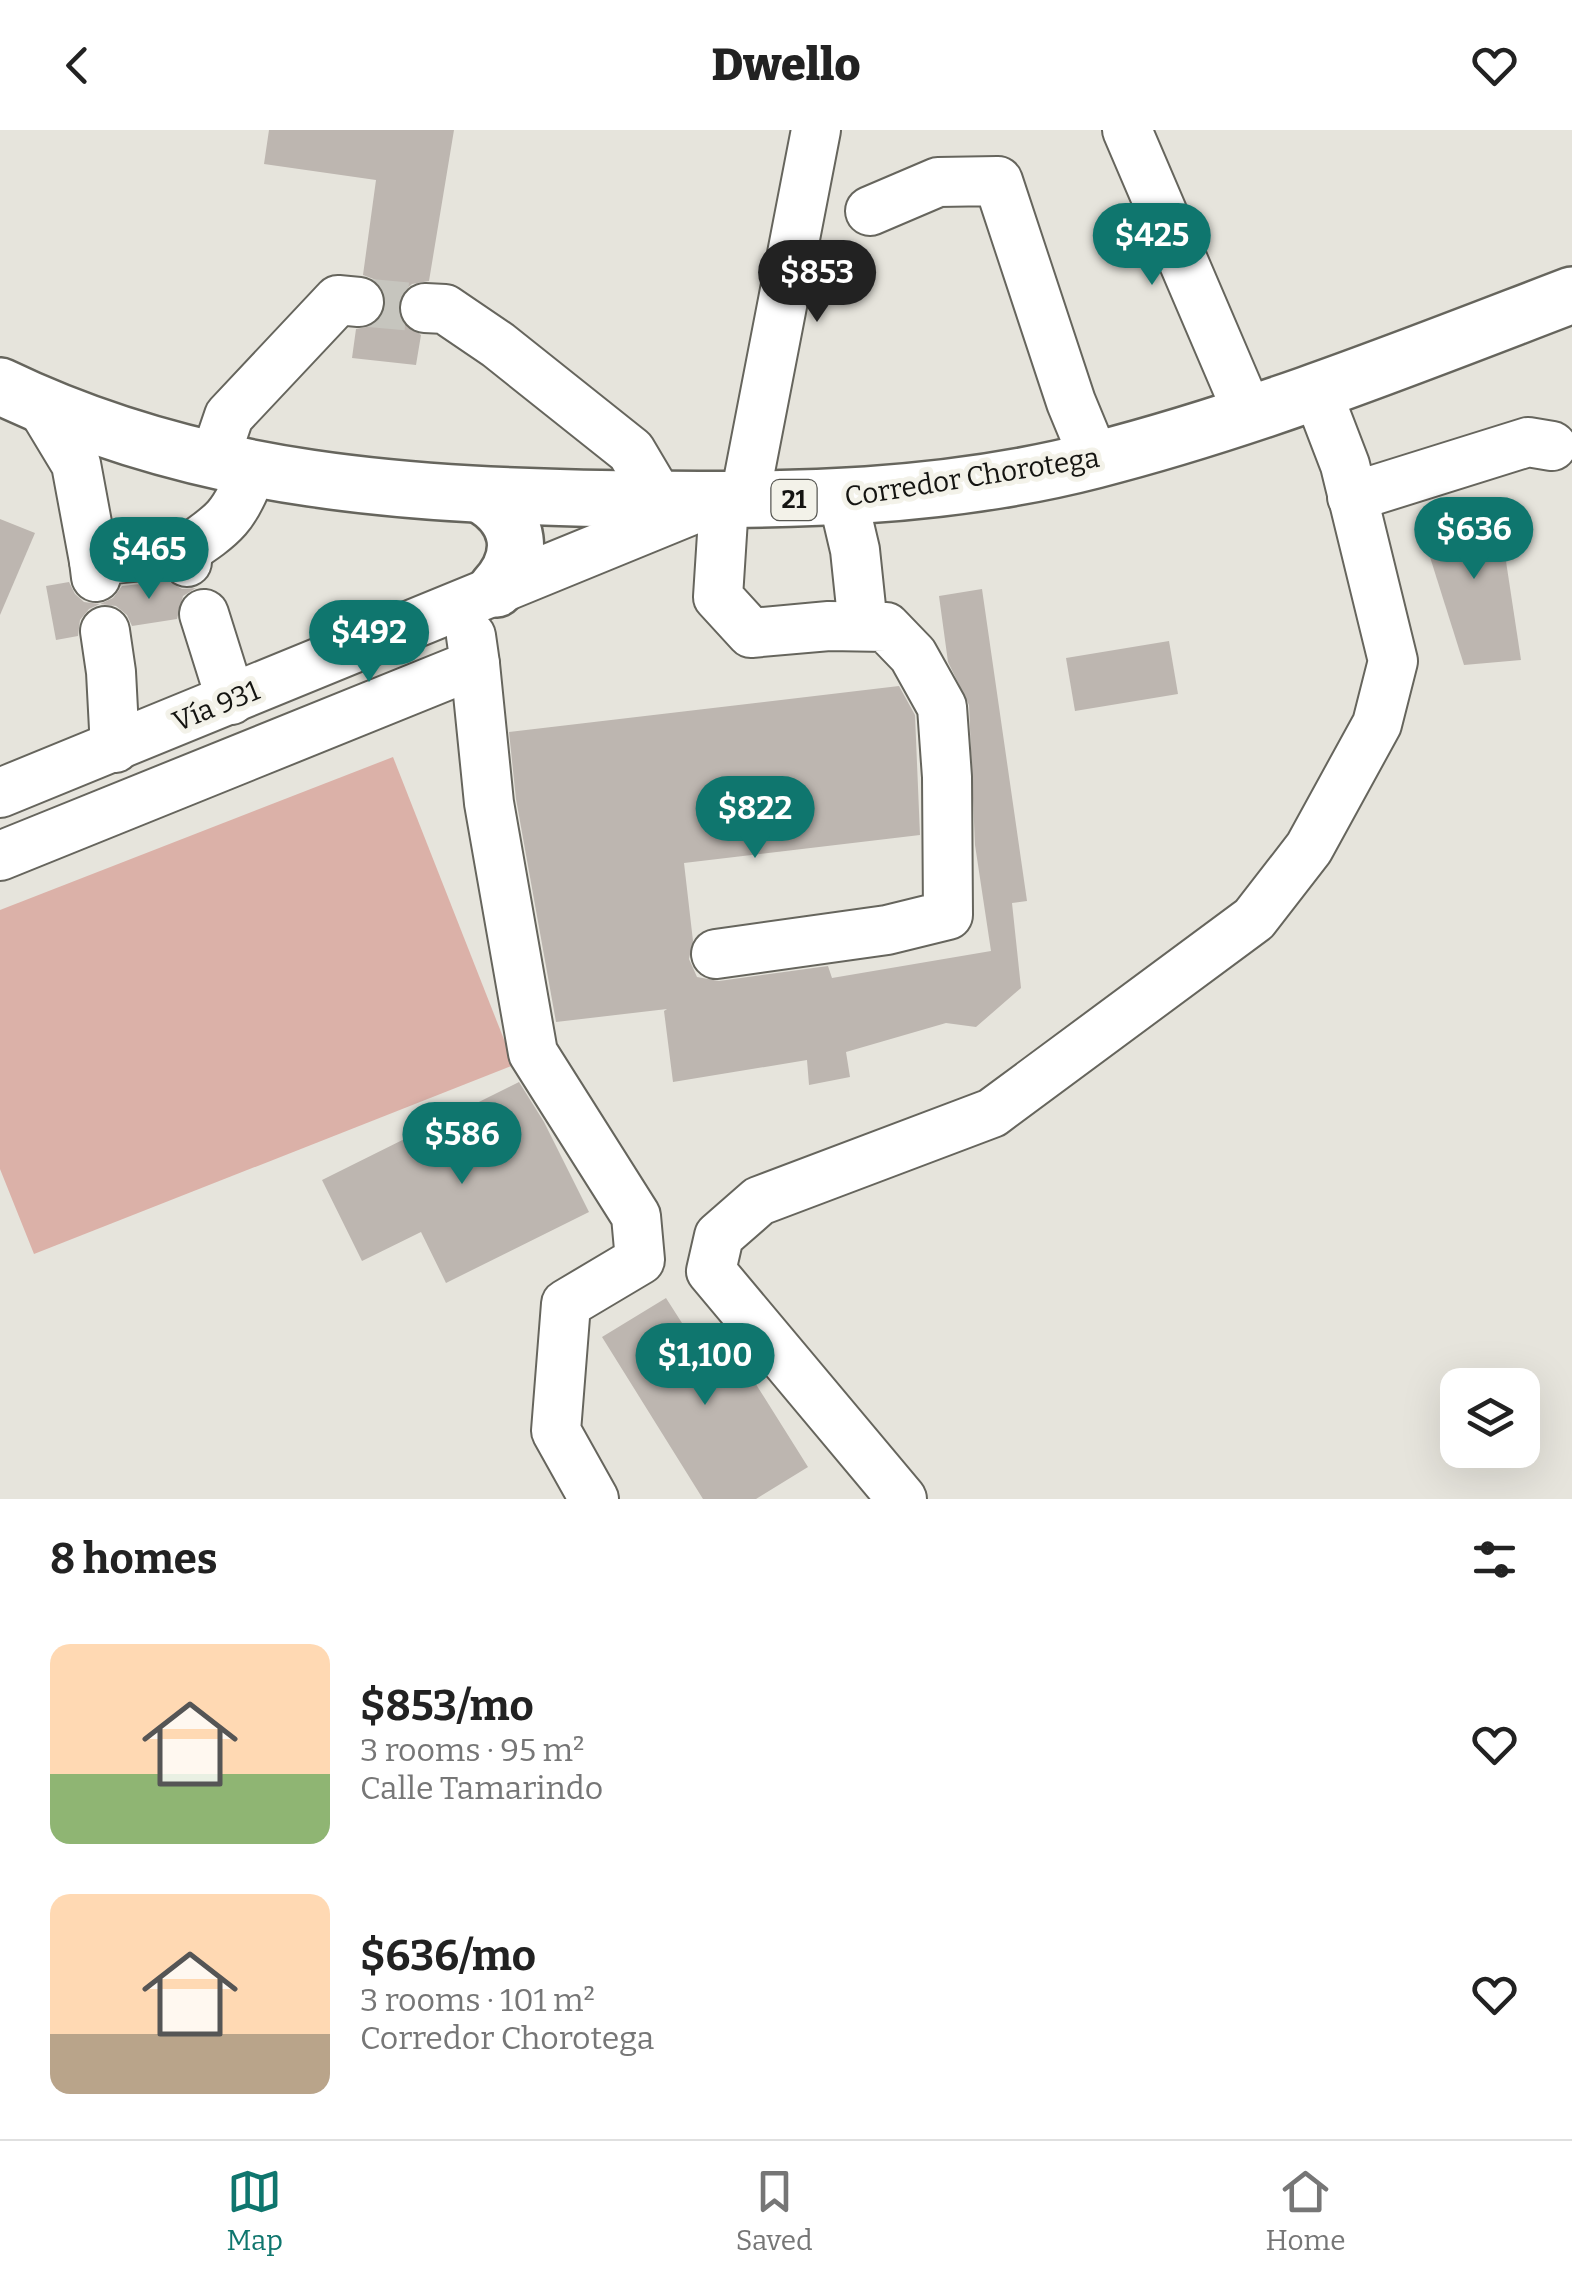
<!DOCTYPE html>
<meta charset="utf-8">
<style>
:root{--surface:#fff;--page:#f2f2f2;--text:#222;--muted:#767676;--line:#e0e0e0;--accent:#0f766e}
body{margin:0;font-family:Bitter,serif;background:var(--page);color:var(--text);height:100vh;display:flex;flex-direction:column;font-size:38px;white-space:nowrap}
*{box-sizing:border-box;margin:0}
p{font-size:32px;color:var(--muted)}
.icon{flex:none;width:55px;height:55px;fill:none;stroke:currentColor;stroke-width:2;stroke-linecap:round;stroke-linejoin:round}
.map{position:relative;height:1369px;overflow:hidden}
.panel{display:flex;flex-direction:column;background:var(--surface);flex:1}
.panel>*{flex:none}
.controls{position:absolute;left:1440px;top:1238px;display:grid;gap:20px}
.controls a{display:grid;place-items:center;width:100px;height:100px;border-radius:20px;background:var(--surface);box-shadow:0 10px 40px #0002;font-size:50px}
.price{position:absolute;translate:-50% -85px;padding:0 22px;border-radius:35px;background:var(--accent);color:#fff;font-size:32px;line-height:65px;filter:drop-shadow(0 2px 5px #0008)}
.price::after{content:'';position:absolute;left:50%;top:60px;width:30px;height:22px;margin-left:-15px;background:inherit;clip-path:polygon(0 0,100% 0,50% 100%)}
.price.selected{background:#222;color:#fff}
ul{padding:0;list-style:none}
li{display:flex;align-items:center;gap:30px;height:250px;padding:0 50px}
li span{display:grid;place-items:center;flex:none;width:280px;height:200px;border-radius:20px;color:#555}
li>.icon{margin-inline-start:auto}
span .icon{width:120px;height:120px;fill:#fffc;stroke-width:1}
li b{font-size:42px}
h2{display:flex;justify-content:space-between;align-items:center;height:120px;padding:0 50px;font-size:42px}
header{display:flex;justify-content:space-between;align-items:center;height:130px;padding:0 50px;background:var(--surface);font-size:45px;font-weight:800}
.dock{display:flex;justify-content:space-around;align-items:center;height:140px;border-top:2px solid var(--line);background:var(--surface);font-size:28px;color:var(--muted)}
.dock a{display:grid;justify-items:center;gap:5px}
.dock .selected{color:var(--accent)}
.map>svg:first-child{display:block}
</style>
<header><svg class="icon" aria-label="back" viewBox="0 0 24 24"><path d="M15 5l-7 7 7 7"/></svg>Dwello<svg class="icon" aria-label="heart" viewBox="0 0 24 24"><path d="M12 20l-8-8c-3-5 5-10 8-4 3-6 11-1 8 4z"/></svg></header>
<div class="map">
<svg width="1572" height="1369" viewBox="0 0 1572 1369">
<rect width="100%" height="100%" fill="#e6e4dc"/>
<!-- green -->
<polygon fill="#dbb1a8" points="393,627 514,935 34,1124 0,1039 0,780"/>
<!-- building -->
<g fill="#bdb6b0">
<polygon points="269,0 454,0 429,151 412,154 401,164 398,176 401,191 421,205 416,235 352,228 356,199 371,196 381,189 386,176 384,160 376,150 363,145 376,50 264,34"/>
<polygon points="1497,372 1521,530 1464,535 1418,389"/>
<polygon points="0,389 35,403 0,485"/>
<polygon points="168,451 182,459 196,458 183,466 177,489 132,496 127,485 116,476 100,474 113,468 122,456"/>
<polygon points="69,452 75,464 84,472 100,474 89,479 80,490 78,506 56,510 46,456"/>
<polygon points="982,459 1027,771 1012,773 1021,858 976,897 946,893 846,922 850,947 809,955 807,930 673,952 664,881 667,879 556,892 516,669 509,602 899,556 915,585 920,705 684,733 693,811 689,829 697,847 719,851 828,836 832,848 991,821 975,715 969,575 948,532 939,466"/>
<polygon points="1169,511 1178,564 1075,581 1066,528"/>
<polygon points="519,952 544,992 589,1082 446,1153 421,1102 362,1131 322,1050"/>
<polygon points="666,1168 705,1229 730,1213 808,1337 756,1369 703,1369 602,1207"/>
</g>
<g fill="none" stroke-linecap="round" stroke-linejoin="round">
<!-- minor-tunnel -->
<polyline stroke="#c6c5be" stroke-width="48" stroke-dasharray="48 24" stroke-linecap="butt" points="359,172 425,178"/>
<!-- minor casing -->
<g stroke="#66655d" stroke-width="52">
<g id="minor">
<polyline points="1127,0 1249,285"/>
<polyline points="870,81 938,52 998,51 1071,272 1095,330"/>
<polyline points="425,178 445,179 498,215 631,321 660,370"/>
<polyline points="41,276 76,334 94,431"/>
<polyline points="214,330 229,286 338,170 359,172"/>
<polyline points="1352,367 1528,312 1552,316"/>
<polyline points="843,369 855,420 863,496"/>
<polyline points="744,372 816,0"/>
<path d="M183 422C224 395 236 386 252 339"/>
<polyline points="96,447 94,431 183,422 187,432"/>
<polyline points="204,484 231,570"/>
<polyline points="105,501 111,542 115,618"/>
<polyline points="475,534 489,673 533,923 636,1086 640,1130 566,1174 556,1301 594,1369"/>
<polyline points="0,663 709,373"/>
<polyline points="0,726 475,534 471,506"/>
<polyline points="716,824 887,800 948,785 947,647 942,577 913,525 886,497 829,496 751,503 718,467 724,373"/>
<polyline points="902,1369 711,1141 719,1106 759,1071 992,983 1254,789 1309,718 1377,594 1393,531 1345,335 1317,262"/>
</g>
</g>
<!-- major casing -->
<g stroke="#66655d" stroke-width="60">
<g id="major">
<path d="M0 256C203 354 414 366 635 369 790 371 944 369 1095 330 1259 288 1415 225 1572 165"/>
<path d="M483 366C521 389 526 426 496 459"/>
</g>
</g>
<!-- minor -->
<use href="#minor" stroke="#fff" stroke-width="48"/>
<!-- major -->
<use href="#major" stroke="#fff" stroke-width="55"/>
</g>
<g text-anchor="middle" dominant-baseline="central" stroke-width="10" stroke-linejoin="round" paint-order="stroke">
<!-- shield labels -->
<rect fill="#f3f2e9" stroke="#575752" stroke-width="2.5" x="771.5" y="350" width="45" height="40" rx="8"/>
<g font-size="25" font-weight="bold" fill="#141411">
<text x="794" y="370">21</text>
</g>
<!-- street labels -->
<g font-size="28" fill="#141411" stroke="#f3f2e9">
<text transform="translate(972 347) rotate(-9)">Corredor Chorotega</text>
<text transform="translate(216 576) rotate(-22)">Vía 931</text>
</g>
</g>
</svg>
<div class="controls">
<a><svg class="icon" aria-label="layers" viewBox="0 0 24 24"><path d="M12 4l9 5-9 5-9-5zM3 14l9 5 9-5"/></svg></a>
</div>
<b class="price" style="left:1152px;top:158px">$425</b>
<b class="price selected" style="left:817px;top:195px">$853</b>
<b class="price" style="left:1474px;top:452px">$636</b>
<b class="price" style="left:149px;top:472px">$465</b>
<b class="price" style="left:369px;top:555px">$492</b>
<b class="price" style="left:755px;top:731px">$822</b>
<b class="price" style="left:462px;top:1057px">$586</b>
<b class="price" style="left:705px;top:1278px">$1,100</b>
</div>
<section class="panel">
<h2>8 homes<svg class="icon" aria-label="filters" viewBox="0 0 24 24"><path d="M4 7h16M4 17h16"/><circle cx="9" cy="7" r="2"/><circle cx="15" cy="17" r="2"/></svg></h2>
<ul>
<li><span style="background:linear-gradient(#ffd9b3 65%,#8fb573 0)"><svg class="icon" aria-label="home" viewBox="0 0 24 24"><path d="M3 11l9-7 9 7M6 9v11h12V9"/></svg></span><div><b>$853/mo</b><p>3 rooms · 95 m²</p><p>Calle Tamarindo</p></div><svg class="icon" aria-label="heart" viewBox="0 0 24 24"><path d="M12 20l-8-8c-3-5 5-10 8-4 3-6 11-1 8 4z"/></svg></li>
<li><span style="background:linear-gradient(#ffd9b3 70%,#b9a48a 0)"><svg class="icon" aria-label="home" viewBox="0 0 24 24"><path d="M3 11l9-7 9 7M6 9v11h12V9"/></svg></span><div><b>$636/mo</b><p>3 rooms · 101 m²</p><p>Corredor Chorotega</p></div><svg class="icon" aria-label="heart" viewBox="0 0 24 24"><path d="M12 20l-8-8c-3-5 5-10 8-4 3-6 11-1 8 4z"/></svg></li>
</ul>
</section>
<nav class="dock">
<a class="selected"><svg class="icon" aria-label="map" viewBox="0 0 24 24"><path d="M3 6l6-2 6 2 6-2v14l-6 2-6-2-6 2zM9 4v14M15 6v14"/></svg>Map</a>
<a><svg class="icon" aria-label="saved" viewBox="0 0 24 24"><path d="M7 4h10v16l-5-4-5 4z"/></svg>Saved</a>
<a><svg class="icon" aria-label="home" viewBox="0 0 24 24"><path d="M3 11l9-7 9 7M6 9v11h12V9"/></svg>Home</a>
</nav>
